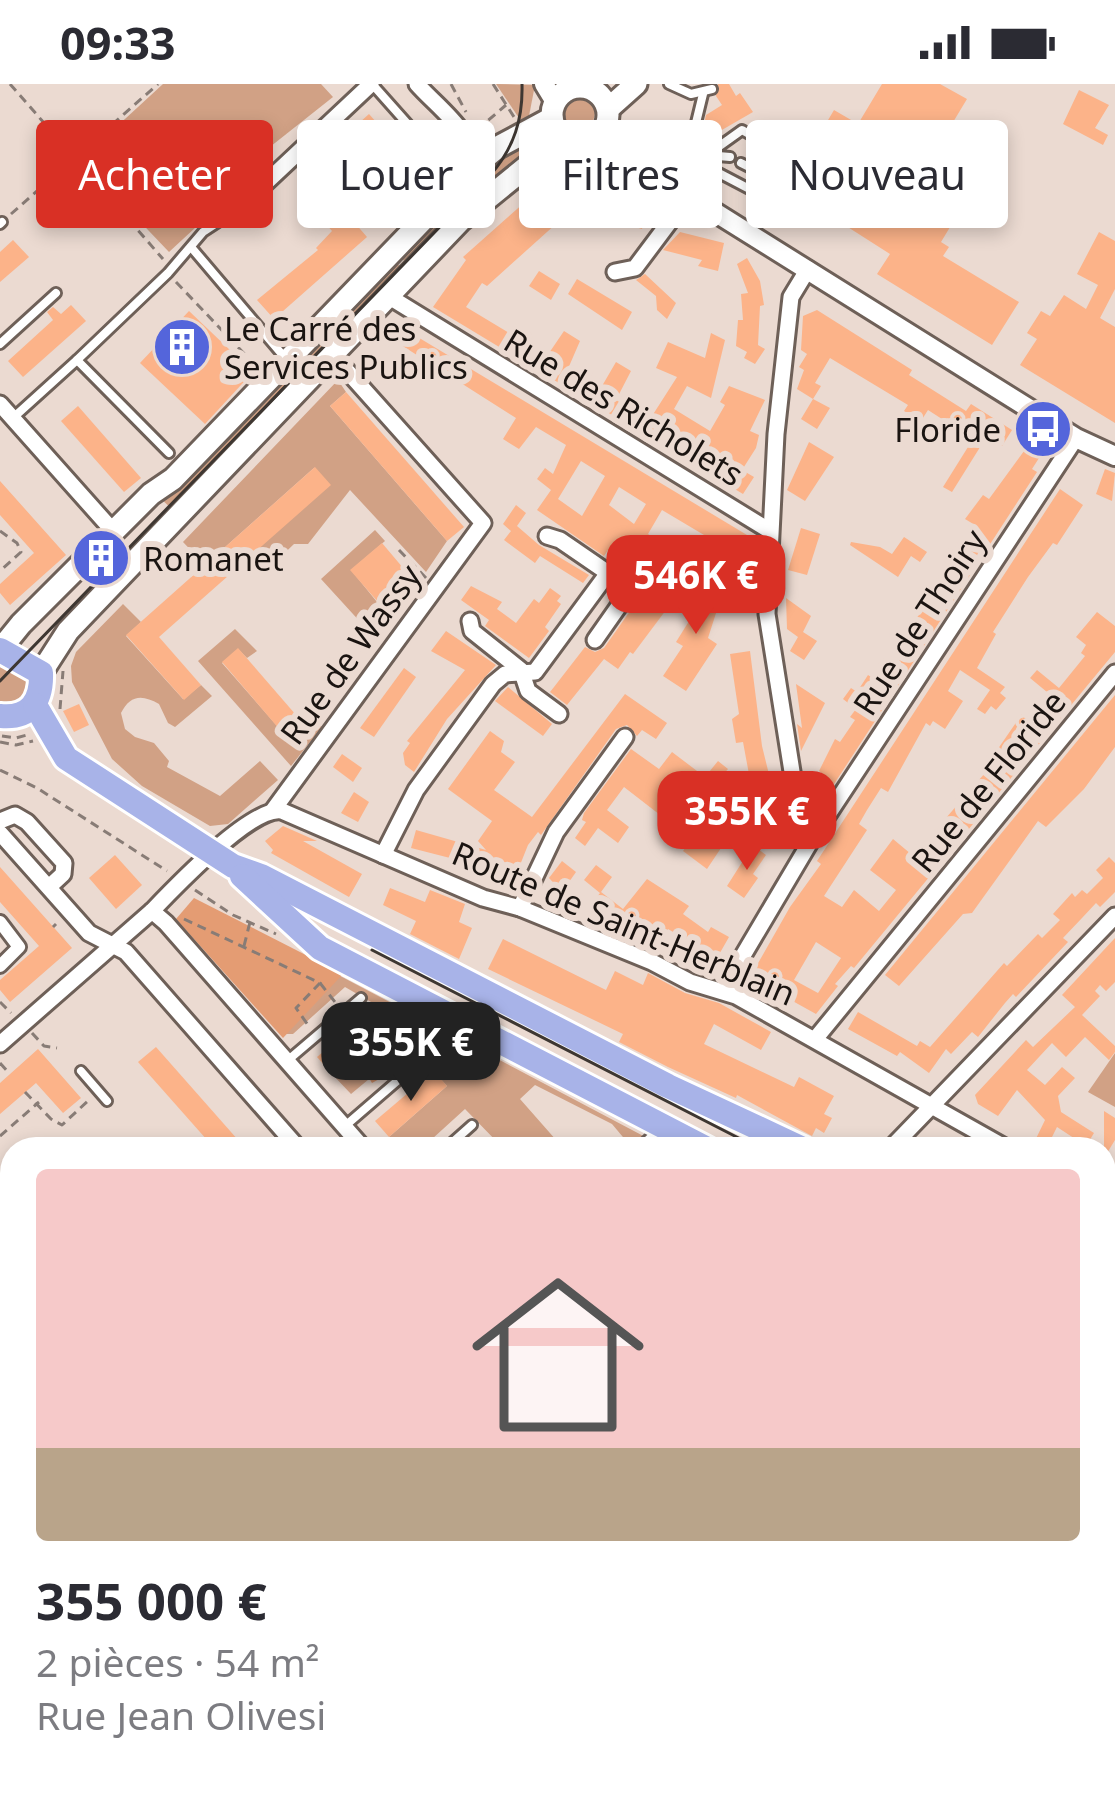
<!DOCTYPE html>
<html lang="fr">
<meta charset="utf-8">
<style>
:root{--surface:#fff;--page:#f7f7f7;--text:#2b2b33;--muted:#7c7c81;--line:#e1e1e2;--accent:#d93025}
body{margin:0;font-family:"Noto Sans",sans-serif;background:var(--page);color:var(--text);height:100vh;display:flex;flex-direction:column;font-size:45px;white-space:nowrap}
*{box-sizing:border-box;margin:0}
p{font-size:39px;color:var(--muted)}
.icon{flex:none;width:66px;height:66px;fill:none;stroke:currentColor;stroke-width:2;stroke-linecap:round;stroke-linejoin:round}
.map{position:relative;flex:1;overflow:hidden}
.details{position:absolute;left:0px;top:1053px;width:1116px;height:660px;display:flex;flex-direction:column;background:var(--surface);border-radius:36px 36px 0 0;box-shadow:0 6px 18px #0003}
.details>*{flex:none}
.guide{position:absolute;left:36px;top:36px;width:1044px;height:108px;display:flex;gap:24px}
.price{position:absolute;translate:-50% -102px;padding:0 27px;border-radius:24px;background:var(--accent);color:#fff;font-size:39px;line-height:78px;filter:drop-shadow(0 3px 6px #0008)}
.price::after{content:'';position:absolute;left:50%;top:72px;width:36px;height:27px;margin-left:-18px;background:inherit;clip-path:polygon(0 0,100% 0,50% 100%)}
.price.selected{background:#222;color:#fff}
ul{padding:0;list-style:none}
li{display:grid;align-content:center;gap:24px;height:636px;padding:0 36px}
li+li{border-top:3px solid var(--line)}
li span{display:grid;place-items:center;height:372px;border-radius:12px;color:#555}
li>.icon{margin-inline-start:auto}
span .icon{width:216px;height:216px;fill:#fffc;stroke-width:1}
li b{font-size:51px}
.chip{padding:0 42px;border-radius:12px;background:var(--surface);box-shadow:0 6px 18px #0003;font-size:42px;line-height:108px}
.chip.selected{background:var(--accent);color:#fff}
.status{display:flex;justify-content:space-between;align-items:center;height:84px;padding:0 60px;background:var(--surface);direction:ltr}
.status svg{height:33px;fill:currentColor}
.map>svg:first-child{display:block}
</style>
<div class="status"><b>09:33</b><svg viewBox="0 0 49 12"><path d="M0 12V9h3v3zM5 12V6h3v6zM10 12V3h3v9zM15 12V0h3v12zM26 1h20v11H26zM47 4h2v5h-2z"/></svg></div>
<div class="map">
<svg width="1115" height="1713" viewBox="0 0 1115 1713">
<rect width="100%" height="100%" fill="#ebdad1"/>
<!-- green -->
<g fill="#d1a185">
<polygon points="163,0 321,0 333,13 256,74 262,82 169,168 88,83 95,76 88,69"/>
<polygon points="496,0 535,1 529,32 523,40"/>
<circle cx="577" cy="28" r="18"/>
<polygon points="527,55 538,66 411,183 397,170 492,70"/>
<polygon points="392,175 405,187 317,280 304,267"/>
<polygon points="299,271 312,284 177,430 157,411"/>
<polygon points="338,296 346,308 330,322 447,457 426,488 350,406 308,460 294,460 265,488 250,472 315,383 205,481 183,458"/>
<polygon points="375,446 385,457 351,486 377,518 414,487 419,492 374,553 321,495"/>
<path d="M123 520 141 538 126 552 183 615 201 601 212 612 175 643 168 639 159 620C142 610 130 611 121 629L125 645 135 653 154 659 169 677 167 683 220 712 260 677 278 696 228 740 210 742 142 702 112 675 72 598 71 582 76 568Z"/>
<polygon points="235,545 257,567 247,574 238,565 222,579 292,659 308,646 300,635 308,627 322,643 291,682 198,577"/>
<polygon points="0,576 31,595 30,617 0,625"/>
<polygon points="310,876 668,1065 633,1065 612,1040 535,1001 520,1015 564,1065 498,1065 501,1062 465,1025 421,1065 400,1065 389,1053 447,1002 410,961 351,1010 332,990 378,922 345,903 293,950 286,950"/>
<polygon points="1115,969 1115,1023 1088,1008"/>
<polygon points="101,1701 160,1701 148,1713 111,1713"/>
<polygon points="516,1701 576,1701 587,1713 527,1713"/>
<polygon points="617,1701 705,1701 691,1713 604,1713"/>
</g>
<!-- forest -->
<g fill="#e49c73">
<polygon points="194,814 343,890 283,954 176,835"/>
<path d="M405 919 498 965 469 986C424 971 413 977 372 999L362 982 389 950 395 930Z"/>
</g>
<!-- building -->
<g fill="#fcb389" fill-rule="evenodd">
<polygon points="718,0 729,0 736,12 740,9 753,28 708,54 702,50 706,31 722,21 716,12"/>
<path d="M882 0H940L967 15 923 88 967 115 941 158 949 163 943 172 1019 218 992 261 877 190 890 170 843 140 848 132 840 127 843 122 795 92 834 26 858 40ZM869 48 888 60 858 109 839 97Z"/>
<polygon points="1079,6 1109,21 1095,44 1108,51 1103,61 1063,40"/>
<polygon points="369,30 390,54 328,108 367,153 274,235 257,216 318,166 316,164 332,147 298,108 314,93 308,85"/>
<polygon points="550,102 646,130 642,145 618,138 594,117 582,130 567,130 487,202 482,199 466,223 547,272 564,247 580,257 567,287 596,305 599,300 602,302 616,278 631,287 616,316 646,334 649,330 652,332 677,293 656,284 668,258 705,274 711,249 725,256 711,314 687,302 674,325 710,347 725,321 720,318 729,302 765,316 750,347 759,351 756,364 742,386 754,393 743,410 433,223 466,176 463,173 534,110 536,113"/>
<polygon points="680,148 724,159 718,187 698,182 702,176 663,166"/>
<polygon points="1099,148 1115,157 1115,205 1100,234 1115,243 1115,339 1020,281 1037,255 1027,249 1041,227 1050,232 1064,211 1086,225 1098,201 1077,190"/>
<polygon points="13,156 29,173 0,198 0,168"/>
<polygon points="747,174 760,197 764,221 760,222 758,261 765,265 755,280 744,274 747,268 736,262 738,236 743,236 741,210 748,209 737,180"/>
<polygon points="539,187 560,200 551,216 529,202"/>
<polygon points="645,190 676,219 667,235 657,226 656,212 636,196"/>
<polygon points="577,195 632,228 622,246 568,210"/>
<polygon points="71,221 86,237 23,293 8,277 53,236 47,228 53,223 61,230"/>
<polygon points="817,226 912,286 909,291 966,327 971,320 1012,346 1002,362 987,352 952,408 943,403 973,355 928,326 921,337 904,327 908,321 830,274 815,299 821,302 813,315 830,324 817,345 801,335 813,315 797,305 804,286 799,283 807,270 801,266 803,232"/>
<polygon points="189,227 253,288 205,340 140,279"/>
<path d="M406 246 752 454 741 473 662 426 648 450 674 467 678 459 693 469 689 476 699 482 633 570 630 568 618 585 604 575 567 621 550 608 554 603 585 563 595 568 604 564 628 530 675 481 653 466 644 478 636 472 629 481 608 466 604 472 537 426 551 406 537 395 545 384 553 390 566 361 536 343 519 365 503 355 516 334 398 259ZM581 377 605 392 582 432 558 415ZM619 403 646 420 634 440 609 421Z"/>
<polygon points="346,308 464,443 447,457 330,322"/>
<polygon points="78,322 141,394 124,408 61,337"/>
<polygon points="1035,352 1048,360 1032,385 1037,388 823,717 811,710 823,690 819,687 835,655 840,658 855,636 850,633 856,625 843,615 851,604 857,608 868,591 883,601 902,572 899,570 910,553 906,550 924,523 919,520 925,511 934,516 951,488 945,481 975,441 965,435 983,411 989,415"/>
<polygon points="809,358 834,373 805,417 787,406"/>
<polygon points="315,383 331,401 159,553 201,601 184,616 126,551"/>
<polygon points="1105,385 1115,389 1112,417 1096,410"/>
<polygon points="0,397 66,471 10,521 0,509 0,500 34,469 0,431"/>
<path d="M1060 405 1083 421 1057 461 1053 459 1028 493 993 548 996 550 977 584 1005 603 1000 609 1006 614 996 626 991 622 985 630 977 625 990 606 960 586 948 607 963 617 945 645 933 637 930 642 926 639 888 708 881 704 867 726 859 740 867 746 824 812 842 823 854 806 879 827 896 806 870 786 893 755 917 775 941 744 939 742 998 674 993 672 1022 630 1034 640 1053 613 1030 594 1037 586 1059 604 1085 572 1081 569 1086 561 1076 553 1097 528 1115 542V568L854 884 851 882 835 900 838 902 816 930 755 896 753 888 790 823 821 780 817 777ZM816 858 841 874 818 909 794 896Z"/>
<polygon points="516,421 526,429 517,442 539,461 589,491 583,499 540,472 535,479 504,456 511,447 503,440"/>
<polygon points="801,444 820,450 807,491 788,486"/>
<polygon points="904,453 927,468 920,478 911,472 898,493 850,461 851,458 880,463 892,470"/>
<polygon points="382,459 409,491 378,518 350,486"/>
<polygon points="703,497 725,501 708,554 717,560 686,607 663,592 683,562 676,558 691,534 687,534"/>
<polygon points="471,502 502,518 497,525 516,539 534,515 539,519 550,504 561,512 557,517 561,520 545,543 549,547 529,574 485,542 489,536 461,516"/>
<polygon points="786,514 811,532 803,548 817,557 804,576 790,567 798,553 787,545"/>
<polygon points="446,547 496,581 447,635 414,688 405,681 403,669 410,659 407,657 465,586 431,567"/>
<polygon points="238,564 309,646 292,660 222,578"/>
<polygon points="750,567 762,662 777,723 770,724 751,701 743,658 736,659 732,635 739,630 730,570"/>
<polygon points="404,584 416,593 374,653 360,644"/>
<polygon points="796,600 825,619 801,667 797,640 802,644"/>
<polygon points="508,603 552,640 543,652 495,617"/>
<polygon points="625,610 667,639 656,655 642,646 637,652 627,641 616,645 541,751 538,748 528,761 514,796 509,799 454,775 411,764 416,746 486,766 478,757 492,737 448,705 490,647 504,657 501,668 515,678 494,706 532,733"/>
<polygon points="1115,611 1115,663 1084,705 1046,743 1038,737 972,829 963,830 899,902 885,891"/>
<polygon points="79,620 89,641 74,648 63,627"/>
<polygon points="631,665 659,685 672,668 705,693 718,677 728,685 721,693 720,704 753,746 742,762 729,752 707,785 683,767 703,739 698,735 703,728 681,712 664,734 624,703 607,726 629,743 618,759 598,744 585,762 575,754 586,738 582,736 584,729"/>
<polygon points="342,670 362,684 353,698 333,683"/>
<polygon points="354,708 369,718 358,738 341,729"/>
<polygon points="283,742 317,757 303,757 362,790 349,813 271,769 273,766 265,757"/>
<polygon points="753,761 766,771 753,790 758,794 744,814 727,802"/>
<polygon points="115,771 142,801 116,825 89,794"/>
<polygon points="1109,773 1115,779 1115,808 1100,823 1096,819 1082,834 1063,854 1068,858 1016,913 1013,910 1005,919 978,953 972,948 951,970 946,965 929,989 900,968 897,972 848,945 858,928 917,962 920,957 930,963 1004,879 1007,882 1038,850 1042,854 1060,836 1053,830 1072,809 1075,813 1082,806 1087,810 1103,794 1096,786"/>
<polygon points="562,777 576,788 562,808 549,794"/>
<polygon points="596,781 612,793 601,808 623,825 647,795 689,822 683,830 708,848 711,843 729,853 717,874 668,845 656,861 590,822 600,809 584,796"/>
<polygon points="0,783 72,864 10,918 0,906 0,896 39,862 0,818"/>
<polygon points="390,804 425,818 430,806 465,820 459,838 472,844 459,875 410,850 416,837 383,821"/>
<polygon points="1115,854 1115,898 1106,907 1100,901 1095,907 1100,912 1082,931 1115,962 1115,968 1109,976 1085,953 1066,973 1052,959 1027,986 1045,1001 1062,983 1075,994 1058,1012 1061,1028 1094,1049 1086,1062 1057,1043 1046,1065 1031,1065 1045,1036 1017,1006 998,1032 978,1020 975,1011 1026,956 1033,963 1075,923 1062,911"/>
<polygon points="503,855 606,906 615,887 643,901 648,889 685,909 719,919 771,948 761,966 714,940 704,960 794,1003 799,993 834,1012 824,1030 832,1034 824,1049 816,1044 812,1052 737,1011 736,1014 668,983 619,958 623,950 488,885"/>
<polygon points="378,921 391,937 332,990 317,973"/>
<polygon points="156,963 246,1065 215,1065 138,978"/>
<polygon points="38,965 81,1014 63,1029 36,999 0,1030 0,999"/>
<polygon points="434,987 447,1002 389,1053 375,1037"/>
<polygon points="1104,1027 1115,1034 1115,1056 1104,1074"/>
<polygon points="1104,1075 1115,1081 1115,1106 1104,1101"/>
<polygon points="12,1106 12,1167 0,1154 0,1116"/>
<polygon points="1104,1169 1115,1175 1115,1208 1104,1203"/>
<polygon points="12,1178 12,1231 5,1236 0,1231 0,1189"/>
<polygon points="0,1388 12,1402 12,1436 0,1423"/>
<polygon points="1104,1388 1115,1401 1115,1434 1104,1422"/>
<polygon points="12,1562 12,1591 0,1602 0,1573"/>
<polygon points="1115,1587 1115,1624 1104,1611 1104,1597"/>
<polygon points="20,1701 48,1701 59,1713 30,1713"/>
<polygon points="229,1701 292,1701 283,1713 242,1713"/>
<polygon points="406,1701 464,1701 475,1713 448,1713 438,1702 426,1713 392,1713"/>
<polygon points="871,1701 904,1701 907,1708 900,1713 881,1713"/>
</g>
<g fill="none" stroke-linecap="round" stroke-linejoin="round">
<!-- service casing -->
<g stroke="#6e6058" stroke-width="14">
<g id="service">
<polyline points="669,0 691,10 712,5"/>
<polyline points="373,1 436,72"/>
<polyline points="694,47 703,10"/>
<polyline points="707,71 715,87 759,110 763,90"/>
<polyline points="730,73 707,71 742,46 765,59 763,90 741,79"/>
<polyline points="684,101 699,87 707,71 701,58"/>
<polyline points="0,140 2,138"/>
<polyline points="191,163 286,275"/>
<polyline points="0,260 56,209"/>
<polyline points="77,276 168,189 203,148 232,129"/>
<polyline points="14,333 77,276 169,369"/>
<polyline points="287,977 361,914"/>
<polyline points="81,987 107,1017"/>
<polyline points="345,1042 418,979"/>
<polyline points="445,1065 472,1041"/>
<polyline points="912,1701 921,1713"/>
</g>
</g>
<!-- pedestrian casing -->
<g stroke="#6e6058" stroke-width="18">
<polyline id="pedestrian" points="0,838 19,863 0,882"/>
</g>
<!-- minor casing -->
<g stroke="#6e6058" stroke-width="21">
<g id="minor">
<path d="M417 0C438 24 476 49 473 84"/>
<polyline points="257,107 371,0"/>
<polyline points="808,185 791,213 776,350 767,530 800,738 812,755"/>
<polyline points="615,188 635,184 689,112"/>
<polyline points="388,212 770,447"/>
<polyline points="0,320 114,448"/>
<polyline points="547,452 560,456 627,502 628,509 595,556"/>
<polyline points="470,537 472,547 521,586 528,607 559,630"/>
<polyline points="732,698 772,745 800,738"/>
<polyline points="274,725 483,439 332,270"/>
<polyline points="0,737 15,731 27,738 64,779 63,790 49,803"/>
<polyline points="0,749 89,849 126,868 299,1065"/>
<polyline points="383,771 416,706 493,600 505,590 535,588 608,489"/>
<polyline points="520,824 556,748 625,653"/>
<path d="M152 827C174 804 252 722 282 727L483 814 520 824 652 878 690 898 736 912 1008 1065"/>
<polyline points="722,907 812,755 1076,354"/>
<polyline points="816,954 1115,589"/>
<polyline points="0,960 152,827 166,839 364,1065"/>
<polyline points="643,1065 666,1044"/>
<polyline points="890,1065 1115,832"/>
<polyline points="1104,1121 1115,1128"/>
<polyline points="0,1313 12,1326"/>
<polyline points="1104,1333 1115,1324"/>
<polyline points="0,1472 12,1486"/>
<polyline points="1104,1497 1115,1509"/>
<polyline points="0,1544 12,1534"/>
<polyline points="1104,1564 1115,1555"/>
<polyline points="0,1649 12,1639"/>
<polyline points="68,1701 78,1713"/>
<polyline points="489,1701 500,1713"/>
<polyline points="1022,1701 1040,1713"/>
<polyline points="310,1713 322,1701"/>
<polyline points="370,1713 383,1701"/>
<polyline points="750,1713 752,1701"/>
<polyline points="930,1713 944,1701"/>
</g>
</g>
<!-- tertiary casing -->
<g stroke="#6e6058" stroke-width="24">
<g id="tertiary">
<polyline points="544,0 555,18"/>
<polyline points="572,0 576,3"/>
<polyline points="606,44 622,61 683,102"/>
<polyline points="586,59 660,100 689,112 1076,354 1115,372"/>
</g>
</g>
<!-- secondary casing -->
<g stroke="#6e6058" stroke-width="27">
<g id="secondary">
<circle cx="580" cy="31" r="28"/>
<polyline points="608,25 636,0"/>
<polyline points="0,566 21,540 151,410 173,395 476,81 498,63 552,34"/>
<polyline points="41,589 68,547 461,136 546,67 568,56"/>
</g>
</g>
<!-- primary casing -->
<g stroke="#fff" stroke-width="30">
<g id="primary">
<path d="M0 566 41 589C42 617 30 635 0 632"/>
<polyline points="35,621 66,674 233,782 261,792 668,1002 803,1065"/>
<polyline points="242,792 320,864 707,1065"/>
<polyline points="1104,1226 1115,1232"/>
<polyline points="1104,1270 1115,1275"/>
</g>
</g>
<!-- path -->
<g stroke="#887c76" stroke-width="3" stroke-dasharray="9 6" stroke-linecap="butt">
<polyline points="10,0 163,175"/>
<polyline points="451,0 466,28"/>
<polyline points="493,0 514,33"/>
<polyline points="477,46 506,21"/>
<polyline points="566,78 592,82"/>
<polyline points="11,130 158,0"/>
<polyline points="176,198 256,282"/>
<polyline points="0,447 17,459 21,468 0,487"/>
<polyline points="399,466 426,494"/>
<polyline points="60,625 63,587"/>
<polyline points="2,652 16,654 27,651"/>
<polyline points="0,658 16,661 33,657"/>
<polyline points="0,686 37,704 167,787"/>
<polyline points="195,806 233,831 276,850"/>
<polyline points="184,835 320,899 296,924 308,941"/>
<polyline points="53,843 56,840"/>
<polyline points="244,862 250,838"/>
<polyline points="320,899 335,918"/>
<polyline points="0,918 11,929"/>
<polyline points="32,949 44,962 57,964"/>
<polyline points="0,979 10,990"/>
<polyline points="25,1008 51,1035 62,1041 90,1015"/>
<polyline points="0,1052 39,1018"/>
<polyline points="125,1701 133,1713"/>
<polyline points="112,1713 124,1701"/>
</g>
<!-- service -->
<use href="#service" stroke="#fff" stroke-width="8"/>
<!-- pedestrian -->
<use href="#pedestrian" stroke="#fff" stroke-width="12"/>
<!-- minor -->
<use href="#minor" stroke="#fff" stroke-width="15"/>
<!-- tertiary -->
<use href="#tertiary" stroke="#fff" stroke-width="18"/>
<!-- secondary -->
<use href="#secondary" stroke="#fff" stroke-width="21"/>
<!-- primary -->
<use href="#primary" stroke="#a8b3e8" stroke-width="24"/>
<!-- tram -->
<g stroke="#3e3732" stroke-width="3">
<path d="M0 597 492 89C514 63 523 35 522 0"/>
<polyline points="372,866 760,1065"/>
<polyline points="1104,1242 1115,1247"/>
</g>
</g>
<!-- icons -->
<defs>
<g id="building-disc" transform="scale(3)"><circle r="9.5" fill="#5465db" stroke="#ebdad1"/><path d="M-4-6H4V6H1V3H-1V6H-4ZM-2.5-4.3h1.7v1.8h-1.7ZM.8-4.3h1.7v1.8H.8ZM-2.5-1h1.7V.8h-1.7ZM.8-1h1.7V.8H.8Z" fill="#fff"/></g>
<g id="bus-disc" transform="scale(3)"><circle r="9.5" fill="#5465db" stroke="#ebdad1"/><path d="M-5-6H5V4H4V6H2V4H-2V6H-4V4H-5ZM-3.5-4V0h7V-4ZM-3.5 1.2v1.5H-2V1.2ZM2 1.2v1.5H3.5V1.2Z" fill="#fff"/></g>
</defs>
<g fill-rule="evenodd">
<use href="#building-disc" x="182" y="263"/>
<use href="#bus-disc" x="1043" y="345"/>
<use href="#building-disc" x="101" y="474"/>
</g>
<g text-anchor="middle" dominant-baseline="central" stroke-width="12" stroke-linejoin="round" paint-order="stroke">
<!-- poi labels -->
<g font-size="33" fill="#1a1411" stroke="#ebdad1" text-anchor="start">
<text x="224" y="244">Le Carré des<tspan x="224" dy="38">Services Publics</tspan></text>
<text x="1001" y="345" text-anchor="end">Floride</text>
<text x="143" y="474">Romanet</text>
</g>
<!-- street labels -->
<g font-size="33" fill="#1a1411" stroke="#ebdad1">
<text transform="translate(624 323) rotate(31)">Rue des Richolets</text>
<text transform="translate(919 538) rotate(-57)">Rue de Thoiry</text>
<text transform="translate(350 570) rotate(-54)">Rue de Wassy</text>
<text transform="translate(988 697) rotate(-51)">Rue de Floride</text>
<text transform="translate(624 839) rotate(23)">Route de Saint-Herblain</text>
</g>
</g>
</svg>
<b class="price" style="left:696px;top:553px">546K €</b>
<b class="price" style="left:747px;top:789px">355K €</b>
<b class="price selected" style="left:411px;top:1020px">355K €</b>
<div class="guide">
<a class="chip selected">Acheter</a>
<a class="chip">Louer</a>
<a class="chip">Filtres</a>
<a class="chip">Nouveau</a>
</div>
<section class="details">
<ul>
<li><span style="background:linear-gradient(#f6c9c9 75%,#b9a48a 0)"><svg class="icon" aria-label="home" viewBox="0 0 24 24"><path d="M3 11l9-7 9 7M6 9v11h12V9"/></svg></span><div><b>355 000 €</b><p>2 pièces · 54 m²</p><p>Rue Jean Olivesi</p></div></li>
</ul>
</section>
</div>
